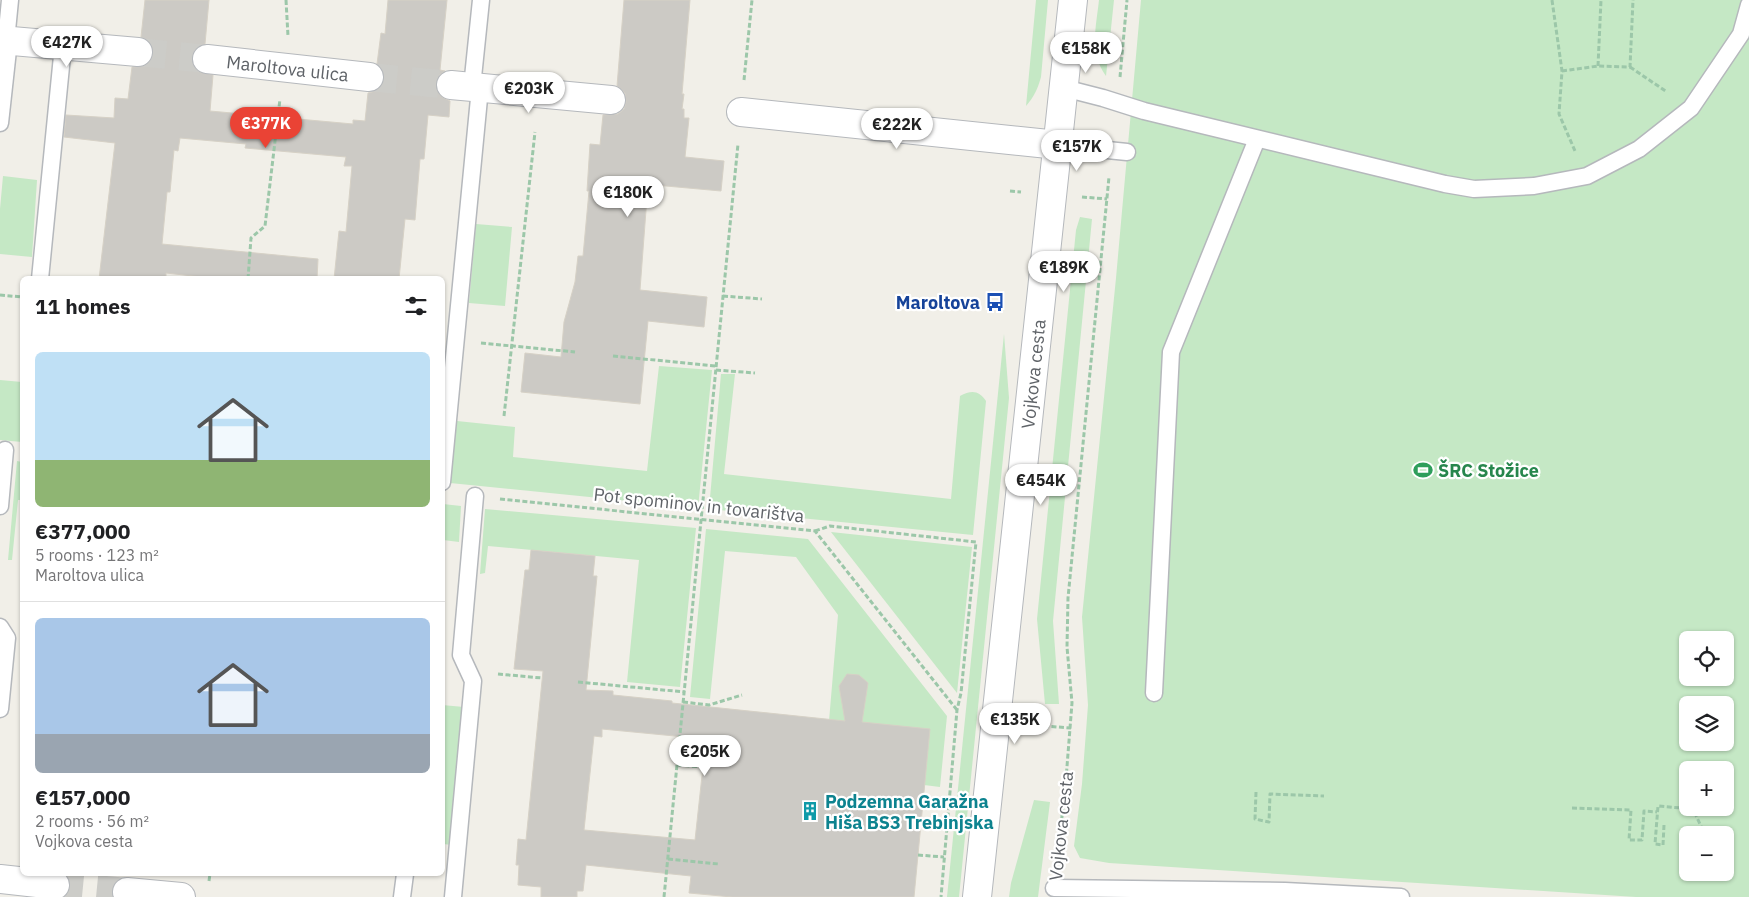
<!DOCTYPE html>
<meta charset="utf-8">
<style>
:root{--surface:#fff;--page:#f2f2f2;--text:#202124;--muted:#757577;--line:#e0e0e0;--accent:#ea4335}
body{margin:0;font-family:"IBM Plex Sans",sans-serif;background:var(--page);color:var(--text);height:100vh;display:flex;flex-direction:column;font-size:19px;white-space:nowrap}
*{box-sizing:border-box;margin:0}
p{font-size:16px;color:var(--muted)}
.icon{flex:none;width:28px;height:28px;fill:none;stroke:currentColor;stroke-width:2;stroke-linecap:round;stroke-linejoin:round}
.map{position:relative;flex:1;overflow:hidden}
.panel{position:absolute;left:20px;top:276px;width:425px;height:600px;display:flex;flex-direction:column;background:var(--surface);border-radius:8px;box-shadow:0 1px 4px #0004}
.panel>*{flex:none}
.fabs{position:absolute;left:1679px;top:631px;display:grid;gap:10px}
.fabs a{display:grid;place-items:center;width:55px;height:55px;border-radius:8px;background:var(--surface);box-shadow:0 1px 4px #0004;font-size:25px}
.price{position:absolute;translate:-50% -42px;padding:0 11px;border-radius:18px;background:#fff;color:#222;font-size:16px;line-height:32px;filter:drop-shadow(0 1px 2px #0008)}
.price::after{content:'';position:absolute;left:50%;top:30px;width:15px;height:11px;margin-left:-8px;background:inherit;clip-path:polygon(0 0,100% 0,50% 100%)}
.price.active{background:var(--accent);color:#fff}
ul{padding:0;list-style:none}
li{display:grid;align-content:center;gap:10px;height:265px;padding:0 15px}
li+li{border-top:1px solid var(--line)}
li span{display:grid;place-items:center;height:155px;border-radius:8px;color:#555}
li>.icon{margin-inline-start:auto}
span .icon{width:90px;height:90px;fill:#fffc;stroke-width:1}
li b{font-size:21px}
h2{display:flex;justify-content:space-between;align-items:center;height:60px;padding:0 15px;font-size:21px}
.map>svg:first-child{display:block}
</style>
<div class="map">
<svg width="1749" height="897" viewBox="0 0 1749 897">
<rect width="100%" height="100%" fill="#f1efe8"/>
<!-- green -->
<g fill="#c5e8c5" fill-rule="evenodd">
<path d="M1036 0H1048L1041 77C1038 88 1034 97 1026 106Z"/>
<path d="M1099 0H1114L1106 76C1089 52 1096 28 1099 0Z"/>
<path d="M1141 0H1749V897H1636L1109 863 1080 858 1074 846 1082 784 1088 705 1082 617 1116 278ZM1688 640H1725V678H1688ZM1688 705H1725V742H1688ZM1688 770H1725V808H1688ZM1688 835H1725V872H1688Z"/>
<polygon points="3,176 37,180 32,257 0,254 0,209"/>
<polygon points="1080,217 1092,219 1053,621 1059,704 1045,704 1037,619 1076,230"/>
<polygon points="476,224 512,227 505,306 469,303"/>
<polygon points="1004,334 1009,398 959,897 947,897"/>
<polygon points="659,366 712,370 698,508 450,483 457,421 515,427 513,457 647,471"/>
<path d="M721 374H735L724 474 951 499 960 396C971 390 979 390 986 401L973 535 709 509Z"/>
<polygon points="0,380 22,382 22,442 0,440"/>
<polygon points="17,461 22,462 22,500 18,500 12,560 8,560"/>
<polygon points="443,504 461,506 459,542 443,540"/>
<polygon points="485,509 696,528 680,687 627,682 639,560 488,546 485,573 480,574"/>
<polygon points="706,529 808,539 947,716 940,787 924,785 829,721 838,615 796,557 725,551 710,699 690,697"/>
<polygon points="831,532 972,547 957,693"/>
<polygon points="442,705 464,707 452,845 443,844"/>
<polygon points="1034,800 1050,802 1038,897 1009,897 1011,883"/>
</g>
<!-- building -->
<g fill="#cccac5" stroke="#d6d1c6" fill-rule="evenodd">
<polygon points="145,0 209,0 205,44 200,45 195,49 191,58 193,66 197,71 213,75 210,111 353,124 353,120 365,121 368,93 376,91 381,87 384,79 383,70 377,64 381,33 385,34 388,0 447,0 440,70 445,71 438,76 435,84 437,91 442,97 450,101 449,117 428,115 424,159 420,159 415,220 405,219 399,279 334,279 339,231 346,232 352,166 344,166 346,157 245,148 246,144 180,138 178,151 174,150 170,192 167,192 162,244 318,259 317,279 220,279 166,273 166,279 99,279 115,143 64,137 66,115 114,118 115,98 128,99 132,67 145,66 150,61 153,54 152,45 147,40 141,37"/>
<polygon points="624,0 690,0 682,94 684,94 682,109 684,109 684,118 689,118 685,157 724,161 721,191 655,185 654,197 647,197 640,290 707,297 704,327 648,321 640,404 521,392 525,353 561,357 564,322 575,282 578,256 583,256 589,191 587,191 590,144 600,145 603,115 618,114 624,109 626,102 625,93 617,86"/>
<path d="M531 550 595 556 593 576H597L586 690 613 691V695L672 701V703L845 721 839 686 847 674 859 675 868 683 862 722 930 729 914 897H732L689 893 691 876 586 865 583 891H577V897H541V887L518 885 519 865H516L518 839 526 840 543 671 514 669 525 570H529ZM602 729 706 739 695 840 584 830 594 736 602 737Z"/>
</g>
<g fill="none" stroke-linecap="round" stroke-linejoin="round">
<!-- minor-tunnel -->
<g stroke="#ccccc8" stroke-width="28" stroke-dasharray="28 14" stroke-linecap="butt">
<polyline points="138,52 207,59"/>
<polyline points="369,77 451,85"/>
<polyline points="55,885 127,892"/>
</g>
<!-- service casing -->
<g stroke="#b5b8bc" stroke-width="19">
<g id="service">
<polyline points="6,41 10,0"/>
<polyline points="472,87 481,0"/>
<polyline points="1064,88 1103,98 1144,111 1445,184 1474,189 1534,186 1587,176 1639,149 1691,108 1741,34 1749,5"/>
<polyline points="0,123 9,41"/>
<polyline points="1058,145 1127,152"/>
<polyline points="40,279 63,46"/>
<polyline points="442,482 480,88"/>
<polyline points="0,506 5,450"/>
<polyline points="0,627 7,638 0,709"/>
<polyline points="1154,693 1171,352 1257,139"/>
<polyline points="1054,888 1285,891 1401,897"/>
<polyline points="402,897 405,874"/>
<polyline points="453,897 473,681 461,655 475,496"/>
</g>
</g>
<!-- minor casing -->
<g stroke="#b5b8bc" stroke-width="30">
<g id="minor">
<polyline points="0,40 138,52"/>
<path id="s1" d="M207 59 369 77"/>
<polyline points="451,85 611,100"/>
<polyline points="741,112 1058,145"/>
<polyline points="0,879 55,885"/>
<polyline points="127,892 181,897"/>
</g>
</g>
<!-- tertiary casing -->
<g stroke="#b5b8bc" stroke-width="30">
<g id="tertiary">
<path id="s2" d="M977 897 1073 0"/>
</g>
</g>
<!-- path -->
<g stroke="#9cc7a9" stroke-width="3" stroke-dasharray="5 2.5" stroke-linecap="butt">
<polyline points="286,0 288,36"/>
<polyline points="1552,0 1562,71 1559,114 1575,151"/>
<polyline points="1598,66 1601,0"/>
<polyline points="1630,67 1667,92"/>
<polyline points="1562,71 1598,66 1630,67 1633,0"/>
<polyline points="1120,77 1127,0"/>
<polyline points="744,80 752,0"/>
<polyline points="1010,191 1021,192"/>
<polyline points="1082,197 1107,199"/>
<polyline points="248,279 251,238 265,226 280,99"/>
<polyline points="0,295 22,297"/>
<polyline points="723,296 762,299"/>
<polyline points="481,343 575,352"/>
<polyline points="613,356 716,366"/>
<polyline points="716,370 755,373"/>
<polyline points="504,416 535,132"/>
<polyline points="500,499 815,531 957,710"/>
<polyline points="815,531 830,526 976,542 961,693 957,710 941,897"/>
<polyline points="498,674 542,678"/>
<polyline points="578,682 685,692"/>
<polyline points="683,702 709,705 742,695"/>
<polyline points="1044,726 1071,728"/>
<polyline points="677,765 702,767 703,758"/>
<polyline points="702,767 736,753"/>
<polyline points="1256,792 1255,819 1269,822 1270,794 1324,796"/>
<polyline points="1572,808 1631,810 1629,840 1642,840 1644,811 1657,812"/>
<polyline points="1664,825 1663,845 1655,844 1658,806 1693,809 1705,835"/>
<polyline points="918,855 944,857"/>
<polyline points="668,859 719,864"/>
<polyline points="1057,863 1066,779 1072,703 1067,647 1068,598 1109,177"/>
<polyline points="209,881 210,874"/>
<polyline points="664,897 738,144"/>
</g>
<!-- service -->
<use href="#service" stroke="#fff" stroke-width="16"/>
<!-- minor -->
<use href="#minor" stroke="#fff" stroke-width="28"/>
<!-- tertiary -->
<use href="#tertiary" stroke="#fff" stroke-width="28"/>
</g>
<!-- icons -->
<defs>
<g id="bus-bare" transform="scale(1.5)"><path d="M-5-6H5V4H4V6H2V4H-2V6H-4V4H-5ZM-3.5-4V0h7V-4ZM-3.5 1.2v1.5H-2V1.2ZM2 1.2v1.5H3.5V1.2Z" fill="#1a4fb4" stroke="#fff" stroke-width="2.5" paint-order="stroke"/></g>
<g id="stadium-bare" transform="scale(1.5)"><path d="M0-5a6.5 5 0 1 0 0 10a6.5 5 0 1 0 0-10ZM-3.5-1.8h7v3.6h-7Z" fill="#2e9e5b" stroke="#fff" stroke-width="2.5" paint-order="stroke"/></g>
<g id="building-bare" transform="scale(1.5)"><path d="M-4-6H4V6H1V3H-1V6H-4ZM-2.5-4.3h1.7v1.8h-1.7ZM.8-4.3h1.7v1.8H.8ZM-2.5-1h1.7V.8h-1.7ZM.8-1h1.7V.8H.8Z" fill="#0f9aa8" stroke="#fff" stroke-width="2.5" paint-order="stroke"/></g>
</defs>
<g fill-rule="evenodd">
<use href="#bus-bare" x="995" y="302"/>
<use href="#stadium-bare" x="1423" y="470"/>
<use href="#building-bare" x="810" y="811"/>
</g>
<g text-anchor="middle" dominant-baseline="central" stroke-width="4.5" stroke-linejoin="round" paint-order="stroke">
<!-- street labels -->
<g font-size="18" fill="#5f6368" stroke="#fff">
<text stroke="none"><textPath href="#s1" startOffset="81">Maroltova ulica</textPath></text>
<text stroke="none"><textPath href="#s2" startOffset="526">Vojkova cesta</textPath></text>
<text transform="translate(699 505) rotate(6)">Pot spominov in tovarištva</text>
<text transform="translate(1061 826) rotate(-84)">Vojkova cesta</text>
</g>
<!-- transit labels -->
<g font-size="18" font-weight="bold" fill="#164399" stroke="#fff" text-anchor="end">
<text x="980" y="302">Maroltova</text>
</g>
<!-- leisure labels -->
<g font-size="18" font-weight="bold" fill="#27864d" stroke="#fff" text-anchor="start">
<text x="1438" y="470">ŠRC Stožice</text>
</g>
<!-- culture labels -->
<g font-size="18" font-weight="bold" fill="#0d838f" stroke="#fff" text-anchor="start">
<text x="825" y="801">Podzemna Garažna<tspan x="825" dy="21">Hiša BS3 Trebinjska</tspan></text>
</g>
</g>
</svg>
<div class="fabs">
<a><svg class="icon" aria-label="locate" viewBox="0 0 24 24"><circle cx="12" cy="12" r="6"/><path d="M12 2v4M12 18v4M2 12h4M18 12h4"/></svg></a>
<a><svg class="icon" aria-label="layers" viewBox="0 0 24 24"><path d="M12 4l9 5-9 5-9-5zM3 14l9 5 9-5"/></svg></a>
<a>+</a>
<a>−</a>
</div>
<b class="price" style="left:67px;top:68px">€427K</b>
<b class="price" style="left:1086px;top:74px">€158K</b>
<b class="price" style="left:529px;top:114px">€203K</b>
<b class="price active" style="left:266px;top:149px">€377K</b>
<b class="price" style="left:897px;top:150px">€222K</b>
<b class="price" style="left:1077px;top:172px">€157K</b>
<b class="price" style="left:628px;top:218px">€180K</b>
<b class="price" style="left:1064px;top:293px">€189K</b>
<b class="price" style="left:1041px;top:506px">€454K</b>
<b class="price" style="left:1015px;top:745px">€135K</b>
<b class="price" style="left:705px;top:777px">€205K</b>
<section class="panel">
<h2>11 homes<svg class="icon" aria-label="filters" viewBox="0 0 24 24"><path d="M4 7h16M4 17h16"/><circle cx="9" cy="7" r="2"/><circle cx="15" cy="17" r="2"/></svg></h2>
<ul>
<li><span style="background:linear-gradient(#bfe0f5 70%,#8fb573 0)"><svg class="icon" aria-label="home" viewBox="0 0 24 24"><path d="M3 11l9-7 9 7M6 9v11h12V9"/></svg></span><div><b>€377,000</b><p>5 rooms · 123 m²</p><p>Maroltova ulica</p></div></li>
<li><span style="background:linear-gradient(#a9c7e8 75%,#9aa5b1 0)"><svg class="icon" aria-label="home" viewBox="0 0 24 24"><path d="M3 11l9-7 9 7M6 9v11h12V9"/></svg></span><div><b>€157,000</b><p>2 rooms · 56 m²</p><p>Vojkova cesta</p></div></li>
</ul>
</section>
</div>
